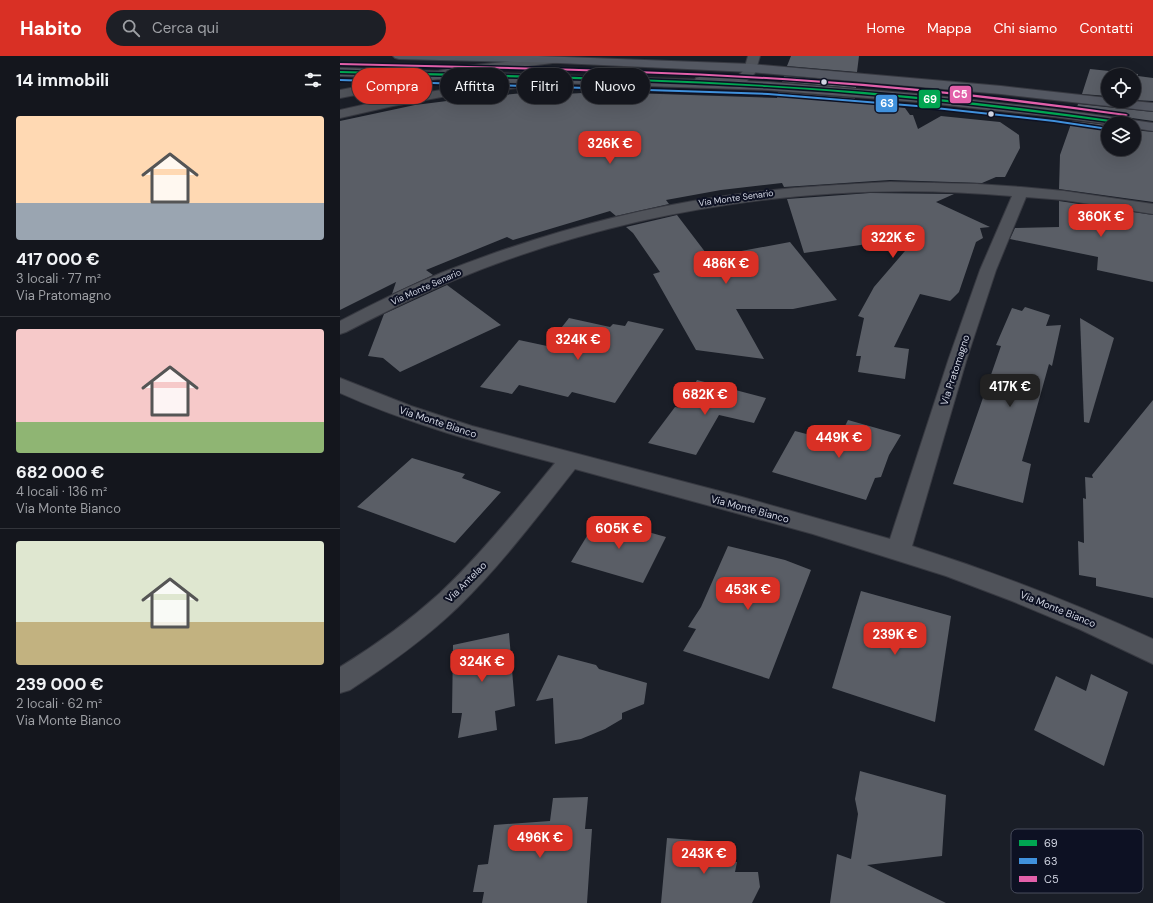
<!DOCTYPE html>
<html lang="it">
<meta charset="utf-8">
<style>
:root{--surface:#14161d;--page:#1d1f26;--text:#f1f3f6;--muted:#9d9fa4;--line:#33353b;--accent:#d93025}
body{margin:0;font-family:"DM Sans",sans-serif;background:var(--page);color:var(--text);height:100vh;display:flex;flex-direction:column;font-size:15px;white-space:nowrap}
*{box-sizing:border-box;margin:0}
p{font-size:13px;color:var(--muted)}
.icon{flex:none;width:22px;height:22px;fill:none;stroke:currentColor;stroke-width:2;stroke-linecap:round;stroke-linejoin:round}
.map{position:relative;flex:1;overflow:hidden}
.panel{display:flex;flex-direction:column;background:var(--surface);width:340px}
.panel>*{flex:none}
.guide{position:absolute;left:12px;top:12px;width:380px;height:36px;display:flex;gap:8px}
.buttons{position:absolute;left:761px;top:12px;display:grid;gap:8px}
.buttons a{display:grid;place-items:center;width:40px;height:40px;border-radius:50%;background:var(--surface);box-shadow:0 4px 16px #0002,0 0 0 1px var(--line);font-size:20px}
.price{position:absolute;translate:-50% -34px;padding:0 9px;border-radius:8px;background:var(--accent);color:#fff;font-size:13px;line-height:26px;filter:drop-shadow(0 1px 2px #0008)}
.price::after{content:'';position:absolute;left:50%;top:24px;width:12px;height:9px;margin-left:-6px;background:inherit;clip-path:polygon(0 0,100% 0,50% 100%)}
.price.current{background:#222;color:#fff}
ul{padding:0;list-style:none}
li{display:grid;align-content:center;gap:8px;height:212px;padding:0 16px}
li+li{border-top:1px solid var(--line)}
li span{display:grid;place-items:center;height:124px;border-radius:4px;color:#555}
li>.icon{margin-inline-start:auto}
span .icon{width:72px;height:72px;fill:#fffc;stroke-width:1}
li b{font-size:17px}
h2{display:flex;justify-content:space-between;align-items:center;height:48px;padding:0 16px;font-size:17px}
.tag{padding:0 14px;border-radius:18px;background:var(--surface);box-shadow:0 4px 16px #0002,0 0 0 1px var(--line);font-size:14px;line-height:36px}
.tag.current{background:var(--accent);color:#fff}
header{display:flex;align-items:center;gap:24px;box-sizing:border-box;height:56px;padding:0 20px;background:var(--accent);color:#fff}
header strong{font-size:19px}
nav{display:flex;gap:22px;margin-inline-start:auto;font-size:14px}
.search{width:280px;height:36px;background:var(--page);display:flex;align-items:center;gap:10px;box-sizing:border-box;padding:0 14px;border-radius:22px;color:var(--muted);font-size:15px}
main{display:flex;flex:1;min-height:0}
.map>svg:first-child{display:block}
</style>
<header>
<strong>Habito</strong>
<div class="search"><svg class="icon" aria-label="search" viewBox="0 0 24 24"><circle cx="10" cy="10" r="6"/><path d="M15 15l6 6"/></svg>Cerca qui</div>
<nav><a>Home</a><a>Mappa</a><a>Chi siamo</a><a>Contatti</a></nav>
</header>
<main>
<section class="panel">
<h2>14 immobili<svg class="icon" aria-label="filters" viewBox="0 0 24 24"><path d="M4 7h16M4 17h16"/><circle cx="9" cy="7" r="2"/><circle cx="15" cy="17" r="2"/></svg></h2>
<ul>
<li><span style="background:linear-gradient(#ffd9b3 70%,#9aa5b1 0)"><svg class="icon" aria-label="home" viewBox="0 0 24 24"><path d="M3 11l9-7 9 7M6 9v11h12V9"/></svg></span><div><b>417 000 €</b><p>3 locali · 77 m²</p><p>Via Pratomagno</p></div></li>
<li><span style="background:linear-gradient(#f6c9c9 75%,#8fb573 0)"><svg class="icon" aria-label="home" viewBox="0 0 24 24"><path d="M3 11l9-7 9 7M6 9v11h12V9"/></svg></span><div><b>682 000 €</b><p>4 locali · 136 m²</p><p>Via Monte Bianco</p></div></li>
<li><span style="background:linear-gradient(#dfe7d0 65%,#c2b280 0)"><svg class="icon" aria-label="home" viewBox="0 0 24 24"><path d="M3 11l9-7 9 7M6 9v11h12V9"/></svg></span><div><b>239 000 €</b><p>2 locali · 62 m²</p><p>Via Monte Bianco</p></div></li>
</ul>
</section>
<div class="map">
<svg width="813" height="847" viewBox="0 0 813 847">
<rect width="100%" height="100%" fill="#1a1e27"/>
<!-- building -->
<g fill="#5a5e66">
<polygon points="451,0 519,0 517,16 447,10"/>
<polygon points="750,13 798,18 798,20 813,22 813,45 794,44 794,19 768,19 768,40 742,38"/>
<polygon points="444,20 516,27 516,32 442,26"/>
<polygon points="203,35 224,38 261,36 437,42 438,36 515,42 514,46 565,52 570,59 573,59 578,73 601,60 660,66 679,79 680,92 665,121 656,121 642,127 550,124 444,131 442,127 381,134 326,144 329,148 276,160 270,155 173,184 167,181 86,214 93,219 52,238 56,226 0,254 0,65 75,49 115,44"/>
<polygon points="738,48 813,56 813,65 736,54"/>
<polygon points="732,65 768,69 768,93 794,93 794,74 813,76 813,146 719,133 720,99"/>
<polygon points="530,137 614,138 596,146 650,171 640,172 643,182 636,186 619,236 610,245 580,238 554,291 569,293 565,323 518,316 521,300 516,300 524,262 518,260 534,231 577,181 464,197 447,143"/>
<polygon points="719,145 813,159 813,226 757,214 758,201 670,183 675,172 719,171"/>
<polygon points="337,159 369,201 450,186 497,244 453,253 396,253 424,303 356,294 313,218 320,216 293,177 286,171"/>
<polygon points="107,229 161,269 60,316 43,302 28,300 44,258"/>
<polygon points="685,251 710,259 706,270 721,269 712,310 709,308 682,405 691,408 683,447 613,428 661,290 656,289 672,252 682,255"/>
<polygon points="229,262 270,271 273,268 285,270 288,265 324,273 275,347 232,336 228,341 179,329 172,338 140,331 179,284 207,290"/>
<polygon points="740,262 774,282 749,367 744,366"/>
<polygon points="357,324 426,342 414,367 379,359 356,399 308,387 335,351 341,352"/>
<polygon points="813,344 813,542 756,530 756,522 739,519 738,485 744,487 743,442 746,443 745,421 753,422 752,419"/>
<polygon points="508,364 561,379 549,399 541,421 535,422 526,444 432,416 455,375 497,386"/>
<polygon points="72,402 125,418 122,422 161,436 115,487 17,451"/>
<polygon points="258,462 326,481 303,527 231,506"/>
<polygon points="388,490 445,504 471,514 429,623 343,595 356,573 348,571 361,551"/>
<polygon points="521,535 611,560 595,666 492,632"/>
<polygon points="169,577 175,650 155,655 157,674 118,682 122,657 112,657 113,589"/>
<polygon points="218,599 256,609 259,613 307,627 304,648 282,657 282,663 265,673 241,683 215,688 213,642 196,645"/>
<polygon points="751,618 788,636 764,710 694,674 716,620 746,635"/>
<polygon points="520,715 606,739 602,800 527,809 606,847 490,847 497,798 511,803 518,758 515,743"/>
<polygon points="248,741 245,773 252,773 247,847 142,847 144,836 133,836 138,809 148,808 154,769 210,765 213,742"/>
<polygon points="327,782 382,786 383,806 397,806 395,816 418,816 420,831 412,847 321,847"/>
</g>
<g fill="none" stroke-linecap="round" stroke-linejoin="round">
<!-- minor casing -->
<g stroke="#373941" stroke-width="2">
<g id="minor">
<polygon points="408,0 420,0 415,17 405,27 360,29 356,28 354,25 356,22 360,21 398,20 404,14"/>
<path d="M550 126 637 128 681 131 724 135 813 148V158L724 144 686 141 656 214 627 302 572 490C654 516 734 547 813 583V608L739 573 672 545 606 520 473 478 235 413C198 460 161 509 118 551 85 583 48 609 10 634L0 637V611C36 589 69 565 100 537 142 497 178 452 215 407 142 388 69 368 0 337V322L71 350 132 370 402 441 550 483 609 302 640 214 672 140C483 123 288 152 112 225 76 240 41 258 6 276L0 278V265C33 248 67 231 101 217 189 182 284 155 378 141 435 132 492 129 550 126Z"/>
</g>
</g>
<!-- tertiary casing -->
<g stroke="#373941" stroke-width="2">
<g id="tertiary">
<polygon points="217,1 221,2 223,4 221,6 124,18 0,42 0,34 124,10"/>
<path d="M216 20 220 21 222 24 220 27 107 40 53 50 0 62V54C71 37 143 26 216 20Z"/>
</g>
</g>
<!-- primary casing -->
<g stroke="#373941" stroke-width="2">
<g id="primary">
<polygon points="53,0 198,0 411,8 661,30 768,42 768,45 793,45 813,47 813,55 661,38 411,16 220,7 59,3 55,2"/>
<polygon points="0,12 428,26 578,38 715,53 813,67 813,75 794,72 794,67 768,67 768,68 715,61 578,46 428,34 0,20"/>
</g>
</g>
<!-- minor -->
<use href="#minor" fill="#50535a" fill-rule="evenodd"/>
<!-- tertiary -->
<use href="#tertiary" fill="#50535a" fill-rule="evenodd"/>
<!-- primary -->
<use href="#primary" fill="#545862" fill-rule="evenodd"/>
<!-- bus-1 casing -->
<g stroke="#0d1123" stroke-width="3">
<path id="bus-1" d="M0 15C157 19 314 21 470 32 576 39 681 51 785 66L787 67H777C661 51 544 38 427 31 285 23 142 21 0 17Z"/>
</g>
<!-- bus-2 casing -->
<g stroke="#0d1123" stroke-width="3">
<polygon id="bus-2" points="0,23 428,37 577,49 714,64 768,72 768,74 714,66 577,51 428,39 0,25"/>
</g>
<!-- bus-3 casing -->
<g stroke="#0d1123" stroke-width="3">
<path id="bus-3" d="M0 7C157 11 314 13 471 24 576 31 681 43 786 58L788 59 786 60C681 46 576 33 471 26 314 15 157 13 0 9Z"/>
</g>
<!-- bus-1 -->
<use href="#bus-1" fill="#00a651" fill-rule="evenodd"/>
<!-- bus-2 -->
<use href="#bus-2" fill="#4091dc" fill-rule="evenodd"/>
<!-- bus-3 -->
<use href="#bus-3" fill="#e260aa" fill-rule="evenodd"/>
</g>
<!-- markers -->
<g fill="#d1d5e2" stroke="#0d1123" stroke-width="1.5">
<circle cx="484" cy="26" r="3.5"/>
<circle cx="651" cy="58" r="3.5"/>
</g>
<g text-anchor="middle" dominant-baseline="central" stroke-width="4" stroke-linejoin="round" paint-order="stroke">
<!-- far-street labels -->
<g font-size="9" fill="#d1d5e2" stroke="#0d1123">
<text transform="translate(396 142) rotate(-8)">Via Monte Senario</text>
<text transform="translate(86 231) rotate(-24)">Via Monte Senario</text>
</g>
<!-- street labels -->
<g font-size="10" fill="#d1d5e2" stroke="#0d1123">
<text transform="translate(615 314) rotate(-72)">Via Pratomagno</text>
<text transform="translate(98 366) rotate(18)">Via Monte Bianco</text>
<text transform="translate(410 453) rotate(15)">Via Monte Bianco</text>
<text transform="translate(126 526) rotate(-45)">Via Antelao</text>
<text transform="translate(718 553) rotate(22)">Via Monte Bianco</text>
</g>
</g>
<!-- legend -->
<rect x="671" y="773" width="132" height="64" rx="6" fill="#0d1123" stroke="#484c5c" stroke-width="1"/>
<rect x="679" y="784" width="18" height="6" fill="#00a651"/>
<rect x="679" y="802" width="18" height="6" fill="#4091dc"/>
<rect x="679" y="820" width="18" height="6" fill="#e260aa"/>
<g font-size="11" fill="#d1d5e2">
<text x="704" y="791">69</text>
<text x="704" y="809">63</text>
<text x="704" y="827">C5</text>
</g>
<g stroke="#0d1123" stroke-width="1.5">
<rect x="609" y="29" width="23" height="19" rx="4" fill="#e260aa"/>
<rect x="578" y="33" width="23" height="20" rx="4" fill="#00a651"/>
<rect x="535" y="38" width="23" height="19" rx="4" fill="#4091dc"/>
</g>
<g font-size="11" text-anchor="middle" font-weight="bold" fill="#fff">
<text x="620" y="42">C5</text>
<text x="590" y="47">69</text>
<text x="547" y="51">63</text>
</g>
</svg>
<div class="buttons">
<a><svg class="icon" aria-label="locate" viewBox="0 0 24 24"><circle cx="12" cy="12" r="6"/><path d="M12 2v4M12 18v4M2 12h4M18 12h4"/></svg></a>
<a><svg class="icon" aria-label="layers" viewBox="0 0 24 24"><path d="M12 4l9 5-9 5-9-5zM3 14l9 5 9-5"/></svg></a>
</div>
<b class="price" style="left:270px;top:109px">326K €</b>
<b class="price" style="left:761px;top:182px">360K €</b>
<b class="price" style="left:553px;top:203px">322K €</b>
<b class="price" style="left:386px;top:229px">486K €</b>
<b class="price" style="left:238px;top:305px">324K €</b>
<b class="price current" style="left:670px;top:352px">417K €</b>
<b class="price" style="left:365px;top:360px">682K €</b>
<b class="price" style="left:499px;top:403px">449K €</b>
<b class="price" style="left:279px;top:494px">605K €</b>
<b class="price" style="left:408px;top:555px">453K €</b>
<b class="price" style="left:555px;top:600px">239K €</b>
<b class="price" style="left:142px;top:627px">324K €</b>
<b class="price" style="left:200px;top:803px">496K €</b>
<b class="price" style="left:364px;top:819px">243K €</b>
<div class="guide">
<a class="tag current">Compra</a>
<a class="tag">Affitta</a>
<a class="tag">Filtri</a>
<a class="tag">Nuovo</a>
</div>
</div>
</main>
